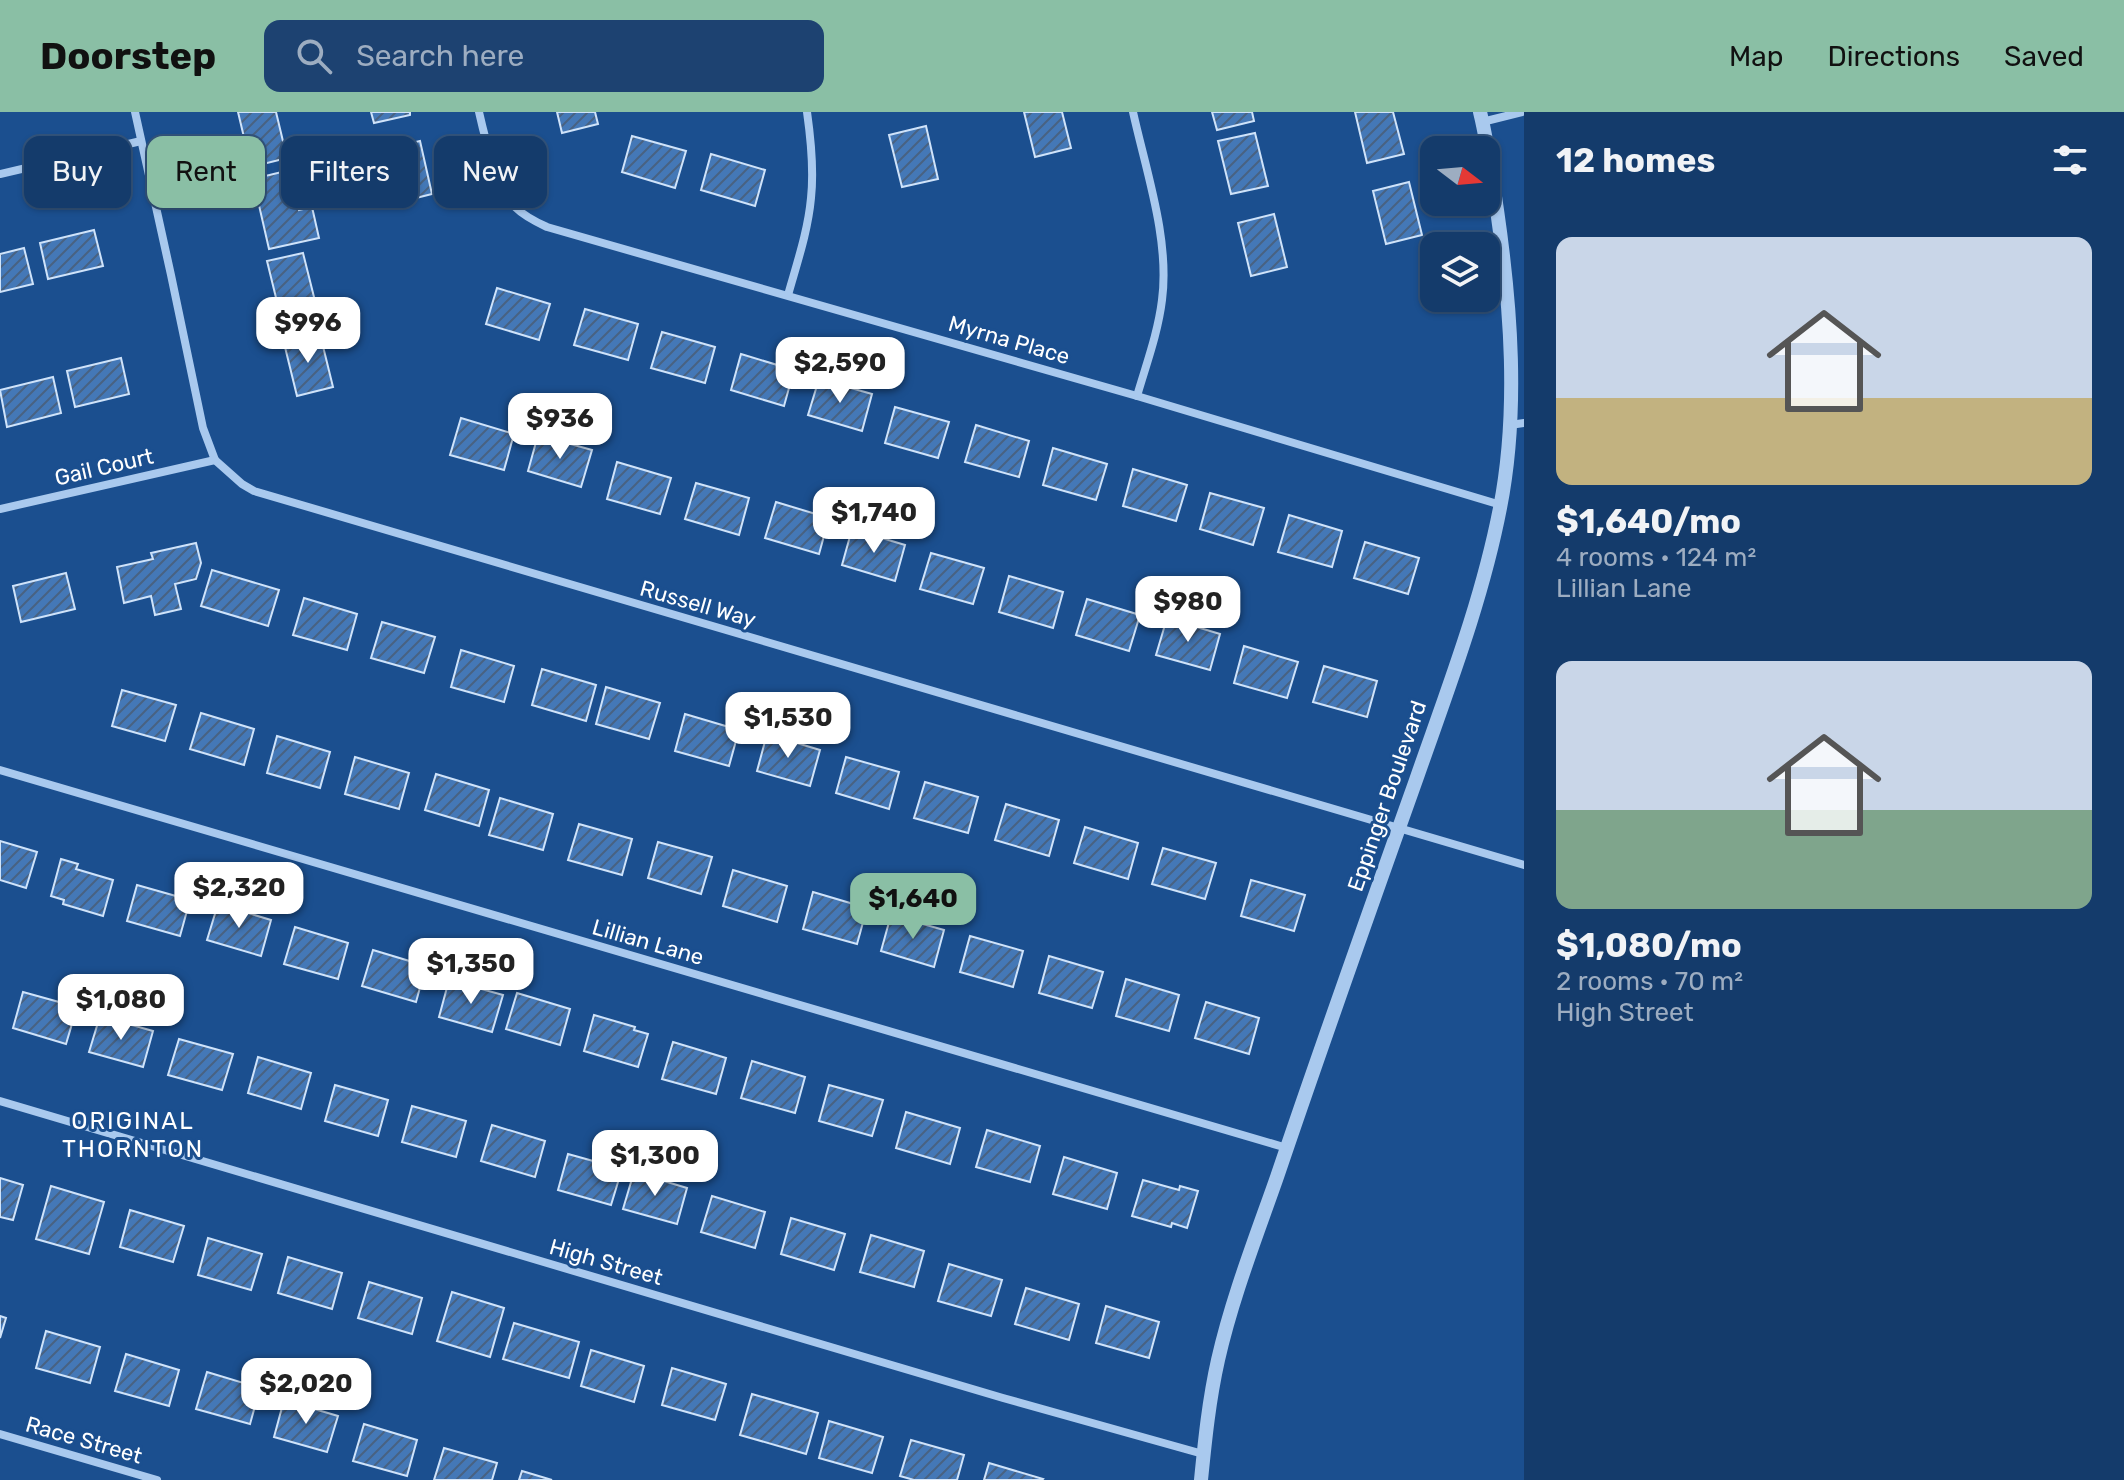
<!DOCTYPE html>
<meta charset="utf-8">
<style>
:root{--surface:#143b6b;--page:#1d4271;--text:#f1f3f6;--muted:#9dadc1;--line:#33557e;--accent:#8abfa5}
body{margin:0;font-family:Rubik,sans-serif;background:var(--page);color:var(--text);height:100vh;display:flex;flex-direction:column;font-size:30px;white-space:nowrap}
*{box-sizing:border-box;margin:0}
p{font-size:26px;color:var(--muted)}
.icon{flex:none;width:44px;height:44px;fill:none;stroke:currentColor;stroke-width:2;stroke-linecap:round;stroke-linejoin:round}
.map{position:relative;flex:1;overflow:hidden}
.drawer{display:flex;flex-direction:column;background:var(--surface);width:600px}
.drawer>*{flex:none}
.banner{position:absolute;left:24px;top:24px;width:760px;height:72px;display:flex;gap:16px}
.needle{width:52px;rotate:106deg}
.buttons{position:absolute;left:1420px;top:24px;display:grid;gap:16px}
.buttons a{display:grid;place-items:center;width:80px;height:80px;border-radius:16px;background:var(--surface);box-shadow:0 2px 6px #0004,0 0 0 2px var(--line);font-size:40px}
.price{position:absolute;translate:-50% -68px;padding:0 18px;border-radius:16px;background:#fff;color:#222;font-size:26px;line-height:52px;filter:drop-shadow(0 2px 4px #0008)}
.price::after{content:'';position:absolute;left:50%;top:48px;width:24px;height:18px;margin-left:-12px;background:inherit;clip-path:polygon(0 0,100% 0,50% 100%)}
.price.active{background:var(--accent);color:#111}
ul{padding:0;list-style:none}
li{display:grid;align-content:center;gap:16px;height:424px;padding:0 32px}
li span{display:grid;place-items:center;height:248px;border-radius:16px;color:#555}
li>.icon{margin-inline-start:auto}
span .icon{width:144px;height:144px;fill:#fffc;stroke-width:1}
li b{font-size:34px}
h2{display:flex;justify-content:space-between;align-items:center;height:96px;padding:0 32px;font-size:34px}
.tag{padding:0 28px;border-radius:16px;background:var(--surface);box-shadow:0 2px 6px #0004,0 0 0 2px var(--line);font-size:28px;line-height:72px}
.tag.active{background:var(--accent);color:#111}
header{display:flex;align-items:center;gap:48px;box-sizing:border-box;height:112px;padding:0 40px;background:var(--accent);color:#111}
header strong{font-size:38px}
nav{display:flex;gap:44px;margin-inline-start:auto;font-size:28px}
.search{width:560px;height:72px;background:var(--page);display:flex;align-items:center;gap:20px;box-sizing:border-box;padding:0 28px;border-radius:16px;color:var(--muted);font-size:30px}
main{display:flex;flex:1;min-height:0}
.map>svg:first-child{display:block}
</style>
<header>
<strong>Doorstep</strong>
<div class="search"><svg class="icon" aria-label="search" viewBox="0 0 24 24"><circle cx="10" cy="10" r="6"/><path d="M15 15l6 6"/></svg>Search here</div>
<nav><a>Map</a><a>Directions</a><a>Saved</a></nav>
</header>
<main>
<div class="map">
<svg width="1524" height="1368" viewBox="0 0 1524 1368">
<defs>
<pattern id="building-hatch" width="6" height="6" patternUnits="userSpaceOnUse" patternTransform="scale(2)"><rect width="6" height="6" fill="#4478b7"/><path d="M-1 1l2-2M0 6l6-6M5 7l2-2" fill="none" stroke="#486282"/></pattern>
</defs>
<rect width="100%" height="100%" fill="#1b4f8f"/>
<!-- building -->
<g fill="url(#building-hatch)" stroke="#cfe3fa" stroke-width="2">
<polygon points="238,0 276,0 287,46 251,55"/>
<polygon points="371,0 410,0 410,3 374,11"/>
<polygon points="557,0 595,0 598,12 562,21"/>
<polygon points="1024,0 1062,0 1071,36 1035,45"/>
<polygon points="1212,0 1252,0 1254,9 1217,18"/>
<polygon points="1355,0 1393,0 1404,42 1367,51"/>
<polygon points="926,14 938,67 902,75 889,23"/>
<polygon points="1255,21 1268,74 1231,82 1218,29"/>
<polygon points="632,24 686,39 675,76 622,60"/>
<polygon points="420,29 432,82 396,91 383,38"/>
<polygon points="711,42 765,58 755,94 701,78"/>
<polygon points="290,58 299,98 312,95 319,126 269,137 253,67"/>
<polygon points="1409,70 1422,123 1386,132 1373,79"/>
<polygon points="1274,102 1287,155 1251,164 1238,111"/>
<polygon points="94,118 103,154 48,167 40,131"/>
<polygon points="24,136 33,172 0,180 0,142"/>
<polygon points="303,141 316,193 280,202 267,149"/>
<polygon points="497,176 550,192 539,228 486,212"/>
<polygon points="585,197 638,212 628,248 574,233"/>
<polygon points="662,220 715,235 705,271 651,256"/>
<polygon points="320,222 333,275 297,284 284,231"/>
<polygon points="741,242 794,258 784,294 731,278"/>
<polygon points="121,246 129,282 75,295 67,259"/>
<polygon points="53,265 61,301 7,315 0,278"/>
<polygon points="819,267 872,282 862,319 808,303"/>
<polygon points="895,295 949,310 938,346 885,331"/>
<polygon points="461,306 514,322 504,358 450,343"/>
<polygon points="976,313 1029,329 1019,365 965,350"/>
<polygon points="538,323 592,338 581,375 528,359"/>
<polygon points="1053,336 1107,352 1096,388 1043,373"/>
<polygon points="617,350 671,366 660,402 607,387"/>
<polygon points="1133,357 1187,373 1176,409 1123,394"/>
<polygon points="696,371 749,386 739,423 685,407"/>
<polygon points="1210,381 1264,396 1253,433 1200,417"/>
<polygon points="776,390 829,406 819,442 765,426"/>
<polygon points="1289,403 1342,419 1332,455 1278,440"/>
<polygon points="852,417 905,433 895,469 842,453"/>
<polygon points="1365,430 1419,446 1408,482 1354,466"/>
<polygon points="196,431 201,451 196,467 175,472 181,497 155,503 151,484 124,491 117,455 153,447 151,441"/>
<polygon points="931,441 984,456 973,492 920,477"/>
<polygon points="212,458 279,478 268,514 201,494"/>
<polygon points="66,461 75,497 21,510 13,474"/>
<polygon points="1009,464 1063,480 1053,516 999,500"/>
<polygon points="304,486 357,502 347,538 293,523"/>
<polygon points="1087,487 1140,503 1129,539 1076,523"/>
<polygon points="1167,506 1220,522 1210,558 1156,543"/>
<polygon points="382,510 435,525 424,561 371,546"/>
<polygon points="1244,534 1298,550 1287,586 1234,571"/>
<polygon points="461,538 514,554 504,590 451,575"/>
<polygon points="1324,554 1377,569 1367,605 1313,590"/>
<polygon points="542,557 596,573 586,609 532,593"/>
<polygon points="606,575 660,591 649,627 596,612"/>
<polygon points="122,578 176,593 165,629 112,614"/>
<polygon points="201,601 254,617 244,653 190,637"/>
<polygon points="685,602 739,618 729,654 675,639"/>
<polygon points="767,622 820,638 810,674 757,659"/>
<polygon points="277,624 330,640 320,676 267,661"/>
<polygon points="355,645 409,661 399,697 345,682"/>
<polygon points="846,645 899,660 889,697 836,681"/>
<polygon points="436,662 489,678 479,714 425,698"/>
<polygon points="925,670 978,685 968,721 914,706"/>
<polygon points="500,686 553,702 543,738 489,723"/>
<polygon points="1006,692 1059,708 1049,744 995,728"/>
<polygon points="579,712 632,727 622,763 568,748"/>
<polygon points="1085,715 1138,731 1128,767 1074,751"/>
<polygon points="0,729 37,740 26,776 0,768"/>
<polygon points="658,730 712,745 701,782 648,766"/>
<polygon points="1163,736 1216,751 1205,787 1152,772"/>
<polygon points="61,747 78,752 76,757 113,768 103,804 63,792 64,788 51,784"/>
<polygon points="733,758 787,774 777,810 723,794"/>
<polygon points="1251,768 1305,783 1294,819 1241,804"/>
<polygon points="137,773 190,788 180,824 127,809"/>
<polygon points="813,780 867,796 857,832 803,817"/>
<polygon points="218,792 271,808 261,844 207,828"/>
<polygon points="891,803 944,818 934,855 881,839"/>
<polygon points="295,815 348,831 338,867 284,852"/>
<polygon points="970,824 1023,839 1013,875 960,860"/>
<polygon points="373,838 426,854 416,890 362,874"/>
<polygon points="1049,844 1103,860 1092,896 1039,881"/>
<polygon points="1126,867 1179,883 1169,919 1116,904"/>
<polygon points="449,868 503,883 492,920 439,905"/>
<polygon points="23,880 77,895 66,932 13,916"/>
<polygon points="517,881 570,897 560,933 506,917"/>
<polygon points="1206,890 1259,906 1249,942 1195,926"/>
<polygon points="594,903 635,915 634,918 648,922 638,955 584,939"/>
<polygon points="100,904 153,919 143,955 89,940"/>
<polygon points="179,927 233,942 222,978 168,963"/>
<polygon points="673,930 726,946 716,982 662,967"/>
<polygon points="258,945 311,961 301,997 248,981"/>
<polygon points="752,949 805,965 795,1001 741,986"/>
<polygon points="335,973 388,988 378,1024 325,1009"/>
<polygon points="829,973 883,988 872,1024 819,1009"/>
<polygon points="412,994 466,1009 456,1045 402,1030"/>
<polygon points="906,1000 960,1016 950,1052 896,1036"/>
<polygon points="492,1013 545,1029 535,1065 481,1049"/>
<polygon points="987,1018 1040,1034 1030,1070 976,1055"/>
<polygon points="568,1042 622,1057 611,1093 558,1078"/>
<polygon points="1064,1045 1117,1061 1107,1097 1053,1082"/>
<polygon points="634,1060 687,1076 677,1112 623,1097"/>
<polygon points="0,1066 23,1073 13,1108 0,1105"/>
<polygon points="1143,1068 1179,1078 1180,1074 1198,1079 1187,1116 1172,1111 1171,1115 1132,1104"/>
<polygon points="51,1074 104,1090 89,1142 36,1127"/>
<polygon points="712,1084 765,1100 755,1136 701,1120"/>
<polygon points="130,1098 184,1114 173,1150 120,1135"/>
<polygon points="791,1106 845,1122 834,1158 781,1142"/>
<polygon points="871,1123 924,1139 914,1175 860,1160"/>
<polygon points="208,1126 262,1142 251,1178 198,1163"/>
<polygon points="288,1145 342,1161 332,1197 278,1181"/>
<polygon points="949,1152 1002,1168 991,1204 938,1189"/>
<polygon points="369,1170 422,1186 412,1222 358,1206"/>
<polygon points="1026,1176 1079,1192 1069,1228 1015,1212"/>
<polygon points="452,1180 504,1196 490,1245 437,1229"/>
<polygon points="1106,1194 1159,1210 1149,1246 1096,1231"/>
<polygon points="0,1204 6,1206 0,1226"/>
<polygon points="514,1211 579,1230 569,1266 503,1247"/>
<polygon points="46,1219 100,1235 90,1271 36,1256"/>
<polygon points="591,1238 644,1254 634,1290 581,1274"/>
<polygon points="126,1242 179,1258 169,1294 115,1279"/>
<polygon points="672,1256 726,1272 715,1308 662,1293"/>
<polygon points="207,1260 260,1276 250,1312 196,1297"/>
<polygon points="752,1282 818,1301 806,1342 740,1323"/>
<polygon points="284,1288 338,1304 327,1340 274,1325"/>
<polygon points="829,1309 883,1325 872,1361 819,1346"/>
<polygon points="364,1312 417,1328 407,1364 353,1349"/>
<polygon points="911,1328 964,1343 957,1368 914,1368 900,1364"/>
<polygon points="444,1336 497,1351 492,1368 434,1368"/>
<polygon points="989,1351 1043,1367 1042,1368 984,1368"/>
<polygon points="522,1359 552,1368 519,1368"/>
</g>
<g fill="none" stroke-linecap="round" stroke-linejoin="round">
<!-- minor -->
<g stroke="#a9c9ee" stroke-width="8">
<polyline points="135,0 171,163 203,316 215,348 242,372 254,379 1524,753"/>
<path d="M479 0C485 27 497 74 515 95 524 104 536 110 547 115L1137 284 1501 393"/>
<path d="M1133 0C1146 59 1170 128 1162 188 1158 221 1146 253 1137 284"/>
<polyline points="1482,10 1522,0"/>
<polyline points="0,62 141,29"/>
<path d="M788 183C797 151 808 119 811 86 814 58 811 28 807 0"/>
<polyline points="1510,313 1524,311"/>
<polyline points="0,397 215,348"/>
<polyline points="0,658 1287,1036"/>
<polyline points="0,989 1003,1286 1203,1342"/>
<polyline points="0,1322 157,1368"/>
</g>
<!-- tertiary -->
<path stroke="#a9c9ee" stroke-width="14" d="M1201 1368C1205 1328 1209 1288 1218 1248 1232 1186 1256 1125 1277 1065 1322 932 1369 800 1416 668 1447 579 1482 489 1500 396 1519 299 1511 195 1497 98 1492 65 1488 32 1480 0"/>
</g>
<g text-anchor="middle" dominant-baseline="central" stroke-width="6" stroke-linejoin="round" paint-order="stroke">
<!-- street labels -->
<g font-size="22" fill="#fff" stroke="#1b4f8f">
<text transform="translate(1009 228) rotate(16)">Myrna Place</text>
<text transform="translate(104 355) rotate(-13)">Gail Court</text>
<text transform="translate(698 492) rotate(16)">Russell Way</text>
<text transform="translate(1387 684) rotate(-71)">Eppinger Boulevard</text>
<text transform="translate(648 830) rotate(16)">Lillian Lane</text>
<text transform="translate(606 1150) rotate(16)">High Street</text>
<text transform="translate(84 1328) rotate(16)">Race Street</text>
</g>
<!-- neighbourhood labels -->
<g font-size="24" letter-spacing="2" fill="#fff" stroke="#1b4f8f">
<text x="133" y="1009">ORIGINAL<tspan x="133" dy="28">THORNTON</tspan></text>
</g>
</g>
</svg>
<div class="buttons">
<a><svg class="needle" viewBox="-14 -14 28 28"><path d="M0-13l5 13h-10z" fill="#e53935"/><path d="M0 13l5-13h-10z" fill="#9dadc1"/></svg></a>
<a><svg class="icon" aria-label="layers" viewBox="0 0 24 24"><path d="M12 4l9 5-9 5-9-5zM3 14l9 5 9-5"/></svg></a>
</div>
<b class="price" style="left:308px;top:253px">$996</b>
<b class="price" style="left:840px;top:293px">$2,590</b>
<b class="price" style="left:560px;top:349px">$936</b>
<b class="price" style="left:874px;top:443px">$1,740</b>
<b class="price" style="left:1188px;top:532px">$980</b>
<b class="price" style="left:788px;top:648px">$1,530</b>
<b class="price" style="left:239px;top:818px">$2,320</b>
<b class="price active" style="left:913px;top:829px">$1,640</b>
<b class="price" style="left:471px;top:894px">$1,350</b>
<b class="price" style="left:121px;top:930px">$1,080</b>
<b class="price" style="left:655px;top:1086px">$1,300</b>
<b class="price" style="left:306px;top:1314px">$2,020</b>
<div class="banner">
<a class="tag">Buy</a>
<a class="tag active">Rent</a>
<a class="tag">Filters</a>
<a class="tag">New</a>
</div>
</div>
<section class="drawer">
<h2>12 homes<svg class="icon" aria-label="filters" viewBox="0 0 24 24"><path d="M4 7h16M4 17h16"/><circle cx="9" cy="7" r="2"/><circle cx="15" cy="17" r="2"/></svg></h2>
<ul>
<li><span style="background:linear-gradient(#c9d6e8 65%,#c2b280 0)"><svg class="icon" aria-label="home" viewBox="0 0 24 24"><path d="M3 11l9-7 9 7M6 9v11h12V9"/></svg></span><div><b>$1,640/mo</b><p>4 rooms · 124 m²</p><p>Lillian Lane</p></div></li>
<li><span style="background:linear-gradient(#c9d6e8 60%,#7fa58c 0)"><svg class="icon" aria-label="home" viewBox="0 0 24 24"><path d="M3 11l9-7 9 7M6 9v11h12V9"/></svg></span><div><b>$1,080/mo</b><p>2 rooms · 70 m²</p><p>High Street</p></div></li>
</ul>
</section>
</main>
